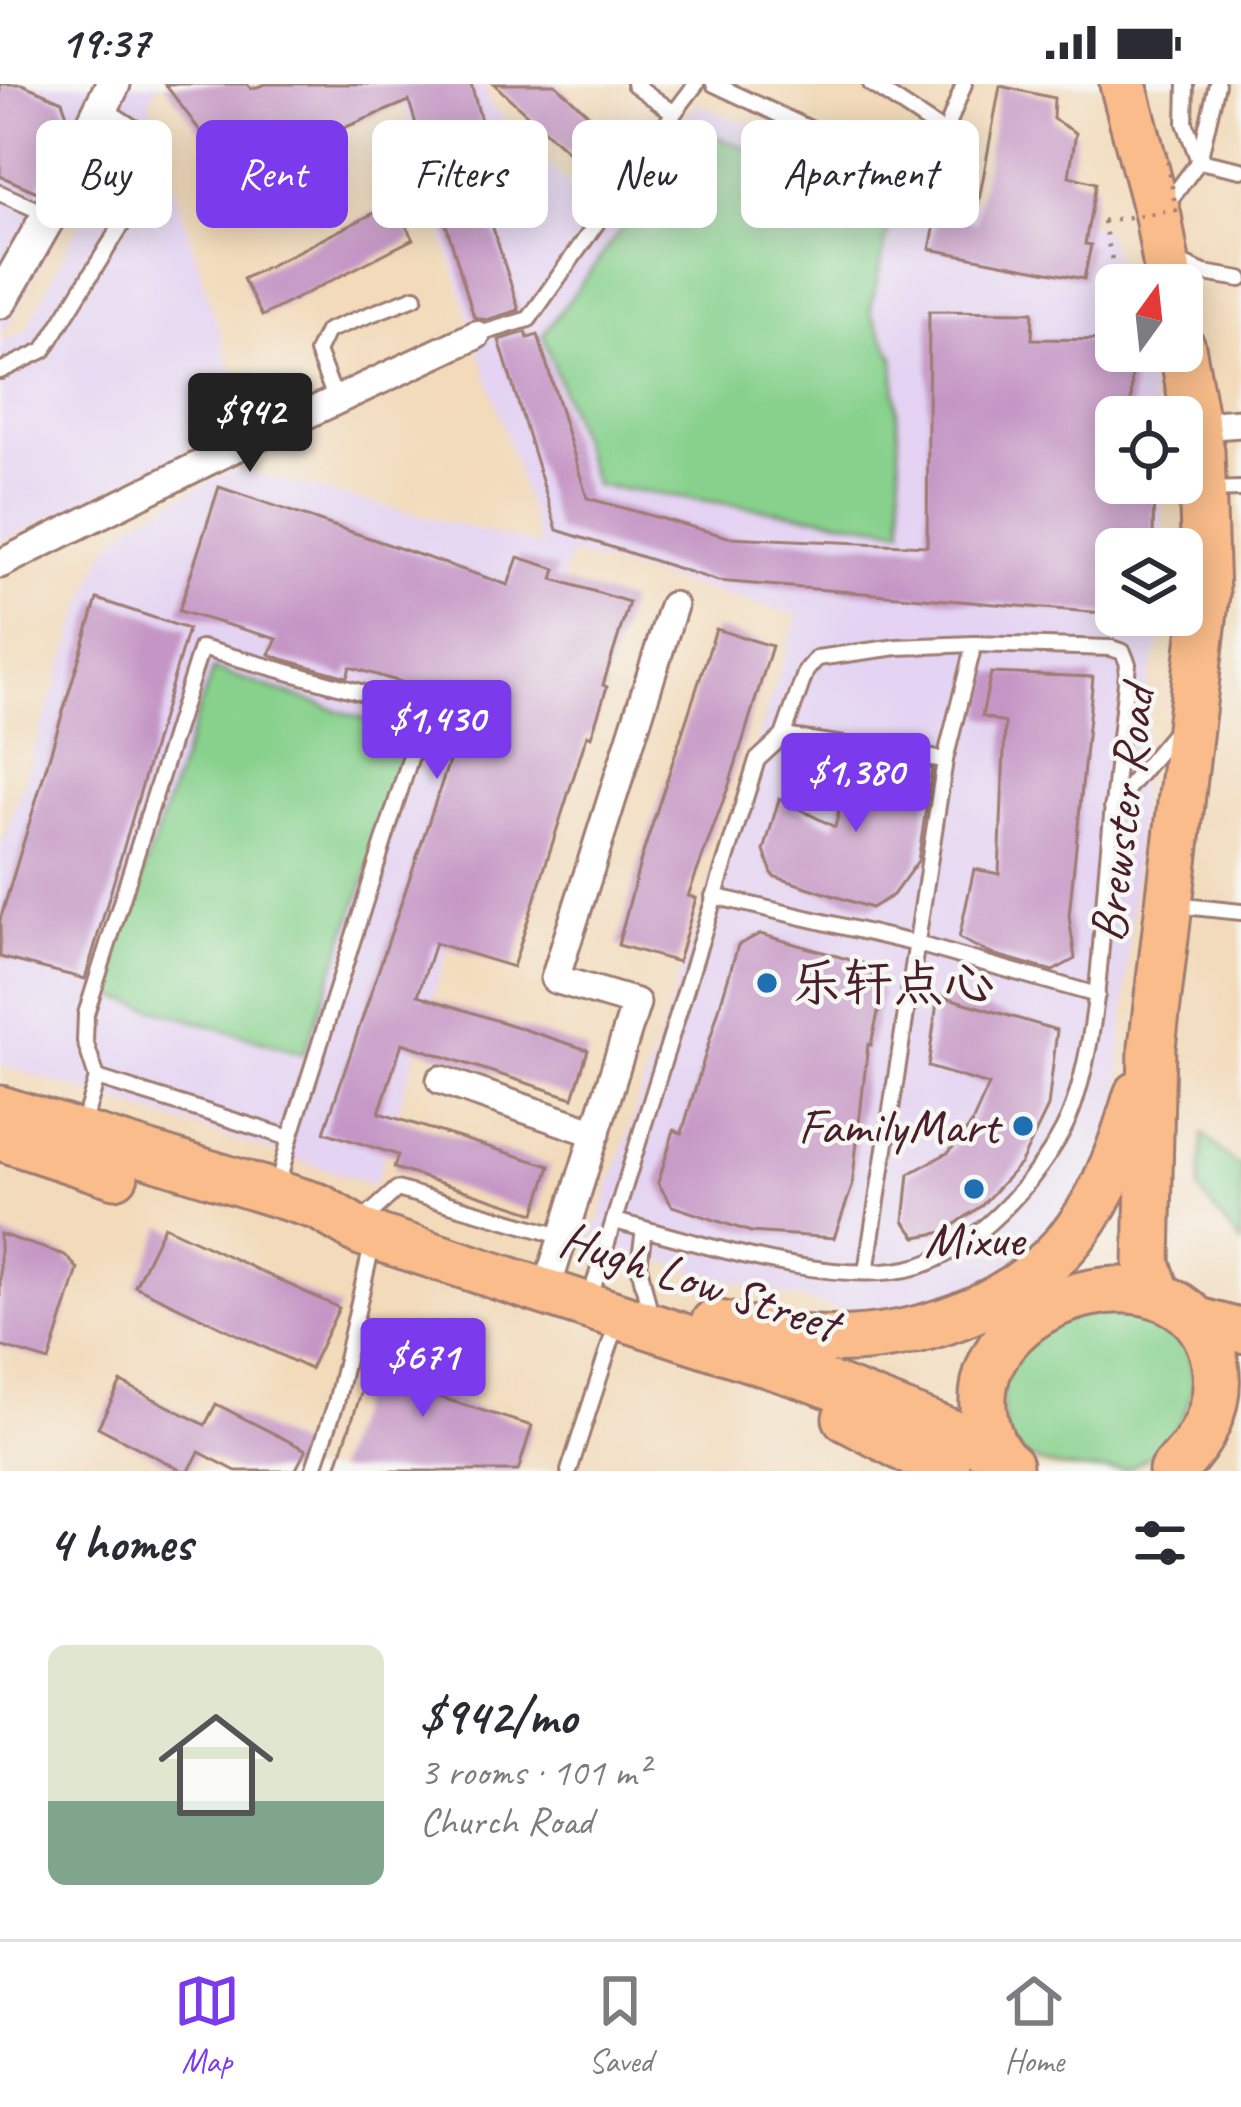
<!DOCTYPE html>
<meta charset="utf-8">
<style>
:root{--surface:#fff;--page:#f2f2f3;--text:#2b2b33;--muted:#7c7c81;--line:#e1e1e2;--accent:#7c3aed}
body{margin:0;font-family:Caveat,"LXGW WenKai TC",sans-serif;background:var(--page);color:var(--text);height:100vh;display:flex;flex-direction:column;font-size:45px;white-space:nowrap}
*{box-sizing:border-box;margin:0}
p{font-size:39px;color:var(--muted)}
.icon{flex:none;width:66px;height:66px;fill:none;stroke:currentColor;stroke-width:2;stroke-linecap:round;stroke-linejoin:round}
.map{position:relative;height:1387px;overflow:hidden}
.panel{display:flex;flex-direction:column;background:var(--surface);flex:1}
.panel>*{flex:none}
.banner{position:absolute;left:36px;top:36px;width:1170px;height:108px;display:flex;gap:24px}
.needle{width:78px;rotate:15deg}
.fabs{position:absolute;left:1095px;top:180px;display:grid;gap:24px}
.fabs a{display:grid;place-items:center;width:108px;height:108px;border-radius:18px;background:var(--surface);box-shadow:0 6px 30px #0003;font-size:60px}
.price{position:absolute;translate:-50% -102px;padding:0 27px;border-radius:12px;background:var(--accent);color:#fff;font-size:39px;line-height:78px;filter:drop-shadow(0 3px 6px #0008)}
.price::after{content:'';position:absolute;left:50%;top:72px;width:36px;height:27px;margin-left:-18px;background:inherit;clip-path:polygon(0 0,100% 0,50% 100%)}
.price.current{background:#222;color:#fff}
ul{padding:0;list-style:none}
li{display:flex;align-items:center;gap:36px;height:300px;padding:0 48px}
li+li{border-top:3px solid var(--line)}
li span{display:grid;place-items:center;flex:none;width:336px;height:240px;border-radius:18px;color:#555}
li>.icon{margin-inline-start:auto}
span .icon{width:144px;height:144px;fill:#fffc;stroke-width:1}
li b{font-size:51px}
h2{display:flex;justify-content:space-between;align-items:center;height:144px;padding:0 48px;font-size:51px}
.chip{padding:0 42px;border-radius:18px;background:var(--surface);box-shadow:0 6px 30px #0003;font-size:42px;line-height:108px}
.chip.current{background:var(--accent);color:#fff}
.status{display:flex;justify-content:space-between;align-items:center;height:84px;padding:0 60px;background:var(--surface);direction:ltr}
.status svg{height:33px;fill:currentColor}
.menu{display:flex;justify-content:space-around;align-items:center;height:168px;border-top:3px solid var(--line);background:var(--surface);font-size:33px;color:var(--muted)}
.menu a{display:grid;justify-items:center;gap:6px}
.menu .current{color:var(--accent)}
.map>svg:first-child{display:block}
</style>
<div class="status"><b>19:37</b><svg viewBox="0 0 49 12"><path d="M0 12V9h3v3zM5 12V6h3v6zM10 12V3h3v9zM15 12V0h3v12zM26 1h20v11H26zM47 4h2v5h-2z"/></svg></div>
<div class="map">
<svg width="1241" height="1387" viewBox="0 0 1241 1387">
<rect width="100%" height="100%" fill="#f6f6f2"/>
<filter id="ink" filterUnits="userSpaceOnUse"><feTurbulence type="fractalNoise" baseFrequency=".00833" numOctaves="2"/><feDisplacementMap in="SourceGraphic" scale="24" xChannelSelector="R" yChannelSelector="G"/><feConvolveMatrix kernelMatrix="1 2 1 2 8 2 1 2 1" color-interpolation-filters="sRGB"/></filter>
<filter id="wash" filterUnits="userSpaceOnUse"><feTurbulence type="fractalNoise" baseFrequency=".004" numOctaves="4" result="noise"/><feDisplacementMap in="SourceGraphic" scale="48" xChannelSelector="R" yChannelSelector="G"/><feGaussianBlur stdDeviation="2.7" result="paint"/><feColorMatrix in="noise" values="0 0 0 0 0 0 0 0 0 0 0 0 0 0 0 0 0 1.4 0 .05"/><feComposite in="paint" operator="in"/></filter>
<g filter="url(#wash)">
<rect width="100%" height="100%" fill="#f2daba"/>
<!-- built -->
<g fill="#e4d3f2">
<polygon points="0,0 158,0 149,18 247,339 0,458 0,257 24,249 124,50 84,99 6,246 0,249"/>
<polygon points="397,0 483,0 489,18 609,143 696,20 917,105 1104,144 1124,201 1116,201 1116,267 1144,267 1155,333 1116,333 1116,399 1160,399 1164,459 1164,465 1116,465 1116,531 1165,531 1165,537 1148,598 1117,1031 1088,1098 1027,1169 968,1208 870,1234 592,1159 798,531 570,470 375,1101 0,980 0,766 92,497 107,464 132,439 234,384 540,462"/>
</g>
<!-- green -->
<g fill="#87d18d" stroke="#68785c" stroke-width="3">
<polygon points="696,45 894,120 870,228 894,273 903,445 595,401 543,251"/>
<polygon points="213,585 415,652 304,970 102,909"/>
<polygon points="1203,1050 1236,1081 1241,1081 1241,1159 1199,1107"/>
<path d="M1130 1218C1144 1227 1166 1235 1176 1249 1215 1297 1178 1364 1126 1385 1098 1387 1030 1387 1012 1362 1001 1345 1003 1309 1000 1289L1032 1246Z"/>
</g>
<g id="blocks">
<!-- building -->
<g fill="#c596c5">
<polygon points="0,0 22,0 62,17 70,39 37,108 0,92"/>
<polygon points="165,0 247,0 251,5 266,0 471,0 486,55 466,59 519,226 486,236 474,233 409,17 232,90"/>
<polygon points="494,0 555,0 632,70 604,101"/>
<polygon points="1000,2 1054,14 1053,35 1076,49 1069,92 1096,99 1085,160 1091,161 1084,195 930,165 937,130 975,138"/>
<polygon points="394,119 413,155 262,232 243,195"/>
<polygon points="929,227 1033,228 1032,255 1116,256 1116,267 1132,267 1131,333 1116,333 1116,399 1154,399 1153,454 1116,454 1116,530 718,497 557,446 499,256 526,248 528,254 538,251 587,414 728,453 927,462"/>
<polygon points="219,403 508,501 518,473 556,485 553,495 629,518 603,601 607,603 591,653 587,651 513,883 435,859 418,911 588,966 573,1014 402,959 379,1029 550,1082 535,1129 394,1084 398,1071 324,1048 469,618 350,583 347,593 282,575 269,570 277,555 179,527"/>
<polygon points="97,515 188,545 85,895 0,873 0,836"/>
<polygon points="716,545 772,562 729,701 688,812 696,814 678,878 618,861 641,775"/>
<polygon points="991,589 1093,593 1069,832 1075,875 1053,887 989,869 959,854 974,785 999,790 1005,639 982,632"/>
<polygon points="852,674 932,685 918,777 893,811 871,824 773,792 764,767 779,715 835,743"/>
<polygon points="760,850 868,881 882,910 871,961 868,960 852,1103 834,1154 751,1148 672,1122 658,1099 674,1046 682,1049 738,861"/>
<polygon points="938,911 1057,946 1048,1023 1021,1079 981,1122 944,1148 916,1153 904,1137 909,1090 949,1068 971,1041 989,1001 928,983"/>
<polygon points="164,1142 339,1224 310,1285 135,1202"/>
<polygon points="0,1150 65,1171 78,1185 49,1277 0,1262"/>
<polygon points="382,1246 443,1263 429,1310 532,1342 518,1387 335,1387"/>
<polygon points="121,1298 205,1341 216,1320 306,1366 295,1387 236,1387 199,1368 189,1387 183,1387 98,1343"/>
</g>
</g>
</g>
<g filter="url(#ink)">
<use href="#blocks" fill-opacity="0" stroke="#9e7c72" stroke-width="3"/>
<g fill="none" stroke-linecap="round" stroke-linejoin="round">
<!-- service casing -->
<g stroke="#9e7c72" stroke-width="20">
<g id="service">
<polyline points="634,0 674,29 696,0"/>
<polyline points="714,0 923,98 945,49 871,0"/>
<polyline points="1186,0 1185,39 1199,77"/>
<polyline points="945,49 964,0"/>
<polyline points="1199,77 1241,86"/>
<polyline points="0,109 49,131"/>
<polyline points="1167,120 1199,77 1217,0"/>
<polyline points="1174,176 1204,189 1241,195"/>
<polyline points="476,251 529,235 674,29"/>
<polyline points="0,287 44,266 121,142 135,103 141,63 134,44 103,24"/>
<polyline points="336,316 317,268 327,247 415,213"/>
<polyline points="1208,406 1241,405"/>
<polyline points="783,652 945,676"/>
<polyline points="1112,723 1175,648"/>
<polyline points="713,812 917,860 1097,911"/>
<polyline points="1174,821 1241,828"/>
<polyline points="97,994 85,957 86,930 201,564 418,624 415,659 290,1054"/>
<polyline points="83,1040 97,994 290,1054 277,1103"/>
<polyline points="361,1138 397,1105 564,1153"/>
<polyline points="644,1145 639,1182 649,1225"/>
<polyline points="866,1188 945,676 974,560"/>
<path d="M592 1207 757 676 783 652 806 587 817 574 897 563 974 560 1111 564 1123 568 1128 580C1120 653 1112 725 1106 798 1100 872 1097 952 1073 1023 1053 1081 979 1164 919 1182 839 1206 695 1158 615 1137"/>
<polyline points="313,1387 336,1319 373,1157"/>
<polyline points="569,1387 615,1245"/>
</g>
</g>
<!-- minor casing -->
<g stroke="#9e7c72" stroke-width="33">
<g id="minor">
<polyline points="1198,342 1241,339"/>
<polyline points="0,480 234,364 476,251"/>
<polyline points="441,996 596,1049"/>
<polyline points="550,1194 636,919 555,895 673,522"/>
</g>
</g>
<!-- tertiary casing -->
<g stroke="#9e7c72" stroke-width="39">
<polyline id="tertiary" points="0,217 49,131 113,0"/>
</g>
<!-- primary casing -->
<g stroke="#9e7c72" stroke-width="48">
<polyline id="primary" points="1193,1234 1241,1247"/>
</g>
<!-- trunk casing -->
<g stroke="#9e7c72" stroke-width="51">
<g id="trunk">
<polyline points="1123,0 1158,132 1170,201"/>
<polyline points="0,1025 319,1123 361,1148 819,1297 996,1366"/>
<polyline points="0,1053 115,1091"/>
<polyline points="1158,1211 1147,1180 1152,963 1206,510 1201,367 1182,263"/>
<path d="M714 1239C746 1245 780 1254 814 1255 910 1260 1018 1225 1077 1146 1107 1106 1123 1058 1137 1011"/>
<polyline points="846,1334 947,1387"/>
<path d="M1009 1381C993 1366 985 1345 983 1323 976 1204 1195 1153 1215 1280 1222 1321 1202 1360 1172 1387"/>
</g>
</g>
<!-- path -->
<polyline stroke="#9e7c72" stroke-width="4.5" stroke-dasharray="3 9" stroke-linecap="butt" points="1103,137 1118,201"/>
<!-- service -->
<use href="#service" stroke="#fff" stroke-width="14"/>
<!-- minor -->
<use href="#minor" stroke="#fff" stroke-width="27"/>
<!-- tertiary -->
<use href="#tertiary" stroke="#fff" stroke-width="33"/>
<!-- primary -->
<use href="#primary" stroke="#f9bc8a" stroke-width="42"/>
<!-- trunk -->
<use href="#trunk" stroke="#f9bc8a" stroke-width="45"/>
<!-- path-bridge -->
<polyline stroke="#9e7c72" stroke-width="4.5" stroke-dasharray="3 9" stroke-linecap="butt" points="1103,137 1176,126 1166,67"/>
</g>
</g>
<!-- markers -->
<g fill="#1f6fb2" stroke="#f6f6f2" stroke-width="4.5">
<circle cx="767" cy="899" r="12"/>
<circle cx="1023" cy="1042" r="12"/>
<circle cx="974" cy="1105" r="12"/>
</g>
<g text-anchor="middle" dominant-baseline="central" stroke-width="9" stroke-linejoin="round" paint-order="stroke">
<!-- street labels -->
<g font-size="51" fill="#4a1f2b" stroke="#f6f6f2">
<text transform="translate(1122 730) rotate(-83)">Brewster Road</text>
<text transform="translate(699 1197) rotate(18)">Hugh Low Street</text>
</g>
<!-- poi labels -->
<g font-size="51" fill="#4a1f2b" stroke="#f6f6f2" text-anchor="start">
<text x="791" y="899">乐轩点心</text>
<text x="999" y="1042" text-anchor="end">FamilyMart</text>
<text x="974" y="1155" text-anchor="middle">Mixue</text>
</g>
</g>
</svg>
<div class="fabs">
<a><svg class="needle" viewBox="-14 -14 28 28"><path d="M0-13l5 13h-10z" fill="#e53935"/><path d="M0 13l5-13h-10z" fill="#7c7c81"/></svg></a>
<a><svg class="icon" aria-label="locate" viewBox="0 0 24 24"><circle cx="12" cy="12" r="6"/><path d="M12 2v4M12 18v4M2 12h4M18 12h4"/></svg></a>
<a><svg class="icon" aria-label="layers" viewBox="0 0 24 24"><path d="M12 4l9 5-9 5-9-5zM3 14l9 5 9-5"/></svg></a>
</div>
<b class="price current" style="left:250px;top:391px">$942</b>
<b class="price" style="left:437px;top:698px">$1,430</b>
<b class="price" style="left:856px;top:751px">$1,380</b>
<b class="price" style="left:423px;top:1336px">$671</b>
<div class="banner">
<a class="chip">Buy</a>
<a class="chip current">Rent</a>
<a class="chip">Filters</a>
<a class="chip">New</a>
<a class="chip">Apartment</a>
</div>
</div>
<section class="panel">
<h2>4 homes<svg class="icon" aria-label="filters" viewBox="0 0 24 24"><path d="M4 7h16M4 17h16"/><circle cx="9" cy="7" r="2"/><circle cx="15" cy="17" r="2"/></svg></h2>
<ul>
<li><span style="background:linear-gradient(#dfe7d0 65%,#7fa58c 0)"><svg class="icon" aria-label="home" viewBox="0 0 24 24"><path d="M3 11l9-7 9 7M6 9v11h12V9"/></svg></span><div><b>$942/mo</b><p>3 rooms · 101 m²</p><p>Church Road</p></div></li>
</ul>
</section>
<nav class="menu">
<a class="current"><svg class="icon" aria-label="map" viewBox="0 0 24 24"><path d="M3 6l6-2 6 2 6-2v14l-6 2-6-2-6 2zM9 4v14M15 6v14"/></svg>Map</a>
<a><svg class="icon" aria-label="saved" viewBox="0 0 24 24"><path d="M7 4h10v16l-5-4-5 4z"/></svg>Saved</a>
<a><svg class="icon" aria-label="home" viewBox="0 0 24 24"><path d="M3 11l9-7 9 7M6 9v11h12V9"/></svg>Home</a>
</nav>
